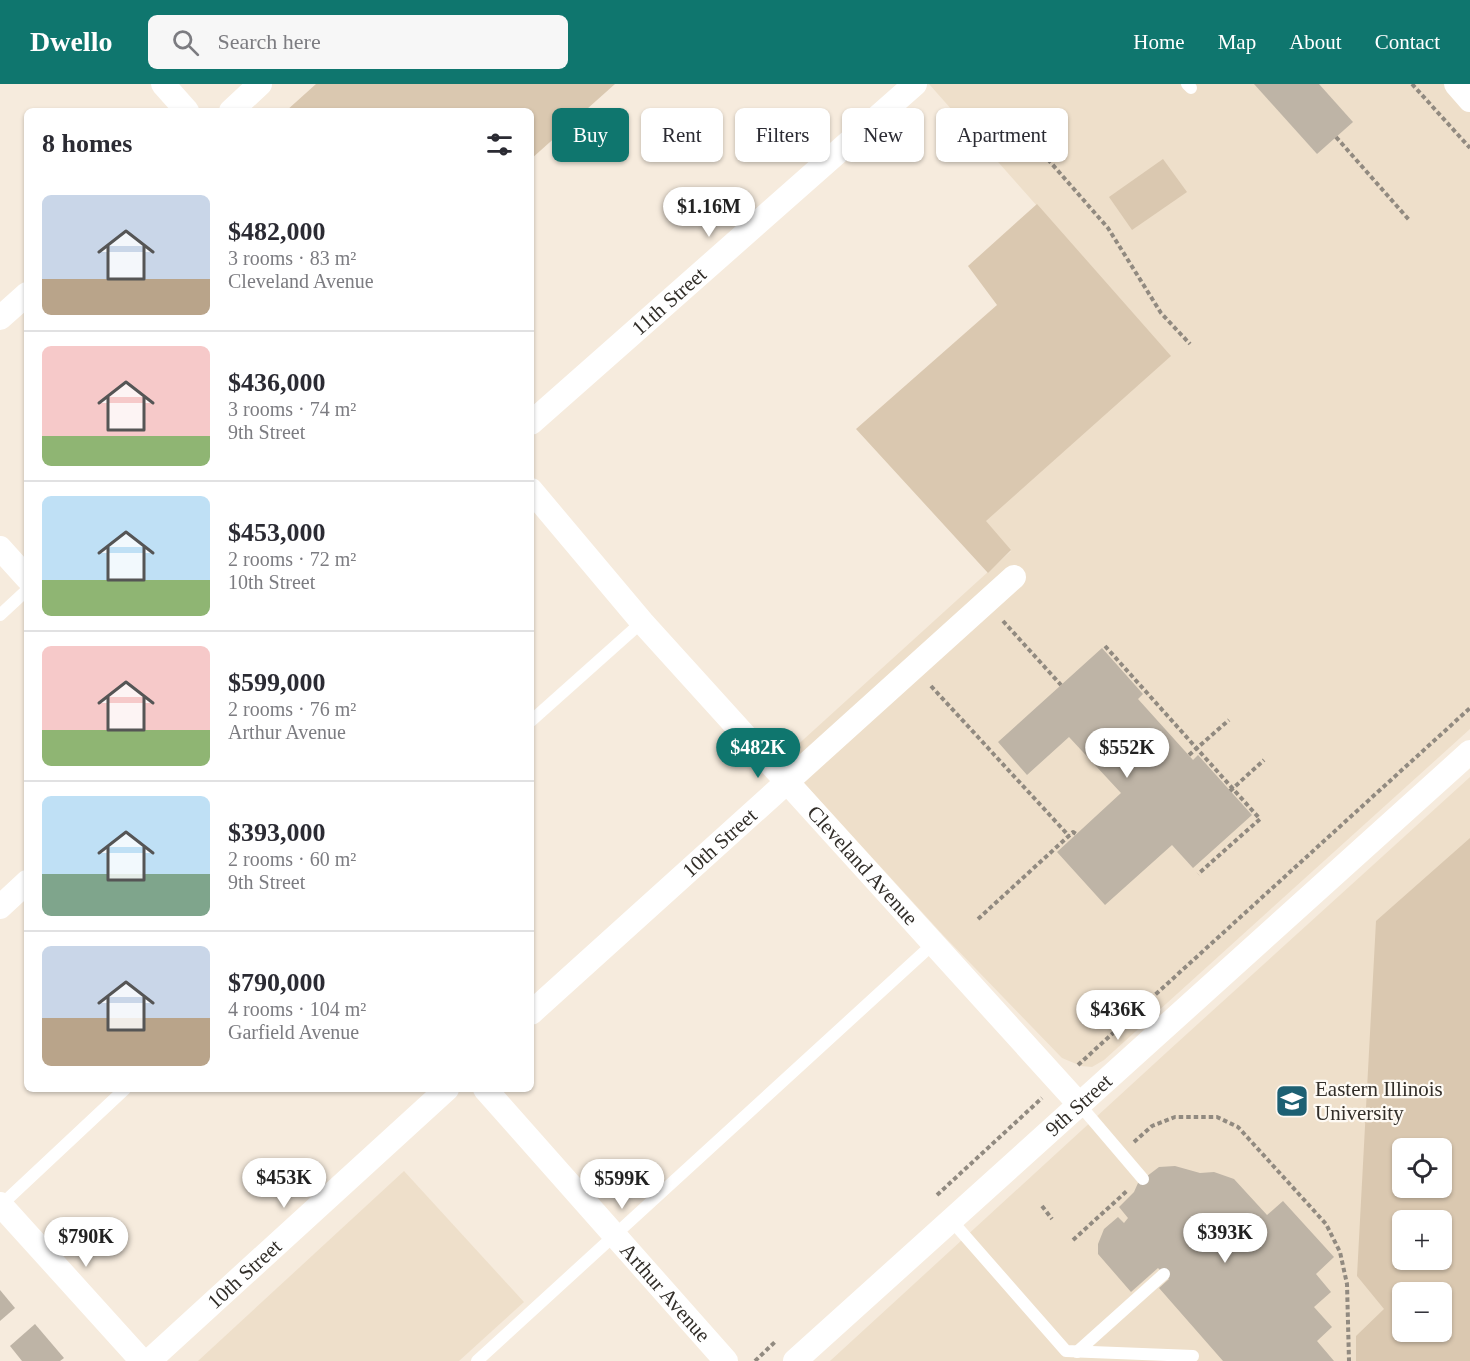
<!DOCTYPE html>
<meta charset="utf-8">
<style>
:root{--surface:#fff;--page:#f7f7f7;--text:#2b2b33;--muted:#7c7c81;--line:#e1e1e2;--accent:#0f766e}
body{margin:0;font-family:"Times New Roman",serif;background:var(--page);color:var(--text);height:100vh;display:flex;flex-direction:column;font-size:22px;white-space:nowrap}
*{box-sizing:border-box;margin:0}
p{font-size:20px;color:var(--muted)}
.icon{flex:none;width:33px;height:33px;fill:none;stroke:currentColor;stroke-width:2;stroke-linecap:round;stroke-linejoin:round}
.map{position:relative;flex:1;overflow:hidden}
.details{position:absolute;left:24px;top:24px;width:510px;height:984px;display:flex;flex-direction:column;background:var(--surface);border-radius:9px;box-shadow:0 2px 4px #0004}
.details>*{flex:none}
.banner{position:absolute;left:552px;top:24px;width:570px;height:54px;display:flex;gap:12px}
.controls{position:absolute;left:1392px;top:1054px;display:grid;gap:12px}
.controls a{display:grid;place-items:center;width:60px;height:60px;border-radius:9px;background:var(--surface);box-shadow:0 2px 4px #0004;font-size:30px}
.price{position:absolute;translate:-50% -51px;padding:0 14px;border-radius:21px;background:#fff;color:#222;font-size:20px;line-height:39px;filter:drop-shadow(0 2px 3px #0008)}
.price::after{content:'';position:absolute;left:50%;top:36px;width:18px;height:14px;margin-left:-9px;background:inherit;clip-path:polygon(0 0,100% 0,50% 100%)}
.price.current{background:var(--accent);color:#fff}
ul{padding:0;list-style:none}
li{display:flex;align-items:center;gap:18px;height:150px;padding:0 18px}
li+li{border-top:2px solid var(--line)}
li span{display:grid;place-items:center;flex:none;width:168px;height:120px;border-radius:9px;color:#555}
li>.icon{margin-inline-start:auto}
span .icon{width:72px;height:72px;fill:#fffc;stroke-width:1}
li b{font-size:26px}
h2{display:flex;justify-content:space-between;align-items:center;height:72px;padding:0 18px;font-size:26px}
.tag{padding:0 21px;border-radius:9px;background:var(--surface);box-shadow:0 2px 4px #0004;font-size:21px;line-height:54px}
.tag.current{background:var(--accent);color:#fff}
header{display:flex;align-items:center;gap:36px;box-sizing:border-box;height:84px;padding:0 30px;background:var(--accent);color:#fff}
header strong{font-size:28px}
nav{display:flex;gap:33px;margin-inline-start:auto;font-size:21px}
.search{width:420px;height:54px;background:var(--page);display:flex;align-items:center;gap:15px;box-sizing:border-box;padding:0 21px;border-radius:9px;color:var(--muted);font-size:22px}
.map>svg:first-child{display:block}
</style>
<header>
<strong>Dwello</strong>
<div class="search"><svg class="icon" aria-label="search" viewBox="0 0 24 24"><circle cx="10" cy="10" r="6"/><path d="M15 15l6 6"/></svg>Search here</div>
<nav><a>Home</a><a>Map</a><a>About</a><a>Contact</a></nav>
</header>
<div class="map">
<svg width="1470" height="1277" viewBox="0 0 1470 1277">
<rect width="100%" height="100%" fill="#f6ebdd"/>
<!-- built -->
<g fill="#eedfca" fill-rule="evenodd">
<polygon points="929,0 1470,0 1470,645 1104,976 1092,983 1081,982 1062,974 943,851 782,675 1011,467 985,437 1170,272"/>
<path d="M1470 693V1277H830L1167 968ZM1402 1065H1442V1104H1402ZM1402 1137H1442V1176H1402ZM1402 1209H1442V1248H1402Z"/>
<polygon points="404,1087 524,1218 459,1277 198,1277"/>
</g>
<!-- green -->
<g fill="#dac8b0" fill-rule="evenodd">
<polygon points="316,0 615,0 531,75 531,27 286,27"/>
<polygon points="1163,75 1187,108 1132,146 1109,113"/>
<polygon points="1037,120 1171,272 986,437 1011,466 988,489 856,345 997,221 968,182"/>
<path d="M1470 754V1277H1356V1252L1384 1225 1357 1192 1376 837ZM1402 1065H1442V1104H1402ZM1402 1137H1442V1176H1402ZM1402 1209H1442V1248H1402Z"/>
</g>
<!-- building -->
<g fill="#beb4a6">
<polygon points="1254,0 1319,0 1353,38 1317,70"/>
<polygon points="1102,564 1143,610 1138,615 1193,676 1198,671 1252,731 1193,784 1172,761 1105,821 1057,768 1121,709 1069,653 1027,691 998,658"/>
<polygon points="1175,1082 1200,1089 1214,1088 1234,1095 1267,1131 1283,1117 1334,1173 1316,1190 1331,1208 1314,1223 1332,1243 1317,1257 1334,1277 1223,1277 1159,1204 1169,1195 1158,1184 1131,1208 1098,1170 1098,1160 1104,1145 1118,1133 1124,1139 1128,1134 1119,1123 1134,1108 1138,1099 1159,1083"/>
<polygon points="0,1206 15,1224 0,1237"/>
<polygon points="35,1240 64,1274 60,1277 22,1277 10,1262"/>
</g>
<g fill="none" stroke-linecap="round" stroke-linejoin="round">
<!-- path -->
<g stroke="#918a80" stroke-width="4" stroke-dasharray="4.5 3" stroke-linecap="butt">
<polyline points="1412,0 1470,64"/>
<polyline points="1336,53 1410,137"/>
<polyline points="1038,64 1108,144 1161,229 1190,260"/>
<polyline points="1003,537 1061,601"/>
<polyline points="1105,562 1260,735 1198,790"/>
<polyline points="931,602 1069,752"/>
<polyline points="1189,671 1229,636"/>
<polyline points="1230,707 1264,676"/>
<polyline points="978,835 1073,748 1076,750"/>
<polyline points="1078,981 1470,624"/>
<polyline points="1134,1058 1152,1042 1175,1033 1217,1033 1238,1043 1326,1140 1340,1168 1347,1200 1349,1277"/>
<polyline points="937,1111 1042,1014"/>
<polyline points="1042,1122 1052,1135"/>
<polyline points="1073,1156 1128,1106"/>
<polyline points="755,1277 776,1257"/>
</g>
<!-- service -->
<g stroke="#fff" stroke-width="12">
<polyline points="1187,0 1191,4"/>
<polyline points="0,531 27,506"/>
<polyline points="531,637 642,538"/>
<polyline points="1079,1020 1143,1095"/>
<polyline points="0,1122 125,1005"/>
<polyline points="951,1136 1066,1267 1193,1272"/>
<polyline points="1077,1268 1164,1190"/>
<polyline points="477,1277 933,860"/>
</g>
<!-- minor -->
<g stroke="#fff" stroke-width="24">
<polyline points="163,0 187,27"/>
<polyline points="1456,0 1470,16"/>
<polyline points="231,27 260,0"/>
<polyline points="0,234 27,210"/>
<path id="s1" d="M531 339 915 0"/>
<path id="s2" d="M531 406 642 538 1079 1020"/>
<polyline points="0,464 27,494"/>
<polyline points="0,823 27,798"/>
<path id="s3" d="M531 929 1014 493"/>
<path id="s4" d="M485 1005 726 1277"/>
<polyline points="0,1120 142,1277"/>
<path id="s5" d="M149 1277 447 1005"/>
<path id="s6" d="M795 1277 1470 668"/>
</g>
</g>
<!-- icons -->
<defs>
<g id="university-square" transform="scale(1.725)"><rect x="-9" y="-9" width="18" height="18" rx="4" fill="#1d6073" stroke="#fefaf4"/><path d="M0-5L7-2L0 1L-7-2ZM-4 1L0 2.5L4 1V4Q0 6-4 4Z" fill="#fff"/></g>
</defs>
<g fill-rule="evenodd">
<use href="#university-square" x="1292" y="1017"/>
</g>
<g text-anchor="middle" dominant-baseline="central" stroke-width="4.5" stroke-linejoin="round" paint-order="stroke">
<!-- street labels -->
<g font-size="21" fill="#322e29" stroke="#fefaf4">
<text stroke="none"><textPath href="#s1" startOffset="184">11th Street</textPath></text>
<text stroke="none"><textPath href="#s3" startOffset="254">10th Street</textPath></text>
<text stroke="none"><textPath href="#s2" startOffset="501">Cleveland Avenue</textPath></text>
<text stroke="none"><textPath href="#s6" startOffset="382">9th Street</textPath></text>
<text stroke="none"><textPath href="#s5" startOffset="129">10th Street</textPath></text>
<text stroke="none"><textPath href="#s4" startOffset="272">Arthur Avenue</textPath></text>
</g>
<!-- poi labels -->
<g font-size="21" fill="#322e29" stroke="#fefaf4" text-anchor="start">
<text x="1315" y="1005">Eastern Illinois<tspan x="1315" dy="24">University</tspan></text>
</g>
</g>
</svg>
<div class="controls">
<a><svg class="icon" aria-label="locate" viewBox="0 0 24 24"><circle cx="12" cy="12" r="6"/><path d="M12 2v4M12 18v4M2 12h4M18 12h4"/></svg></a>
<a>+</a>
<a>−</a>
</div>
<b class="price" style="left:709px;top:154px">$1.16M</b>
<b class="price current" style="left:758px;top:695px">$482K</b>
<b class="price" style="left:1127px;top:695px">$552K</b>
<b class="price" style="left:1118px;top:957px">$436K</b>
<b class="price" style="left:284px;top:1125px">$453K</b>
<b class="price" style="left:622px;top:1126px">$599K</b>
<b class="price" style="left:1225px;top:1180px">$393K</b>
<b class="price" style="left:86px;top:1184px">$790K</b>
<div class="banner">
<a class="tag current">Buy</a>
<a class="tag">Rent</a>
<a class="tag">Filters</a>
<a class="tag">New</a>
<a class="tag">Apartment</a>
</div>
<section class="details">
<h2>8 homes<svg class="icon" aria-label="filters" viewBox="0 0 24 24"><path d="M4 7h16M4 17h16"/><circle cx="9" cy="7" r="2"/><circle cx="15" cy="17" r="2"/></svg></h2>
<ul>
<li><span style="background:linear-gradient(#c9d6e8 70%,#b9a48a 0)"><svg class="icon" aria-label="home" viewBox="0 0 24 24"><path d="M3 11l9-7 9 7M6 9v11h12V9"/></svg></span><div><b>$482,000</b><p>3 rooms · 83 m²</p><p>Cleveland Avenue</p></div></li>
<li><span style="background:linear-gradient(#f6c9c9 75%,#8fb573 0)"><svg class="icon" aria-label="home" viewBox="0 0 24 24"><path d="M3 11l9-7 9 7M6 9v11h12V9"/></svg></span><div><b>$436,000</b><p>3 rooms · 74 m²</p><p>9th Street</p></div></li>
<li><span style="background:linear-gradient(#bfe0f5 70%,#8fb573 0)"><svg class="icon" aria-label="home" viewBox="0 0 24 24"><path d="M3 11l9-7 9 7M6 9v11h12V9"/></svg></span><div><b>$453,000</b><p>2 rooms · 72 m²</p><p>10th Street</p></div></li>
<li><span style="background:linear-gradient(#f6c9c9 70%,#8fb573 0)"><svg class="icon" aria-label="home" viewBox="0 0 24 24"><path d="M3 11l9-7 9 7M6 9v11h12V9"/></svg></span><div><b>$599,000</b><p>2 rooms · 76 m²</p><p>Arthur Avenue</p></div></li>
<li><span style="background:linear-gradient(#bfe0f5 65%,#7fa58c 0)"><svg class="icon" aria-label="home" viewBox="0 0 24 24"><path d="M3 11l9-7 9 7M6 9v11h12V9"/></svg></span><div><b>$393,000</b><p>2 rooms · 60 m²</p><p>9th Street</p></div></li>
<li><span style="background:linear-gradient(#c9d6e8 60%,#b9a48a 0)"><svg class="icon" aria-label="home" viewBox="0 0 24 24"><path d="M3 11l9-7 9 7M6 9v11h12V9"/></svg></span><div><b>$790,000</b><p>4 rooms · 104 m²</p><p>Garfield Avenue</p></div></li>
</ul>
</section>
</div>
